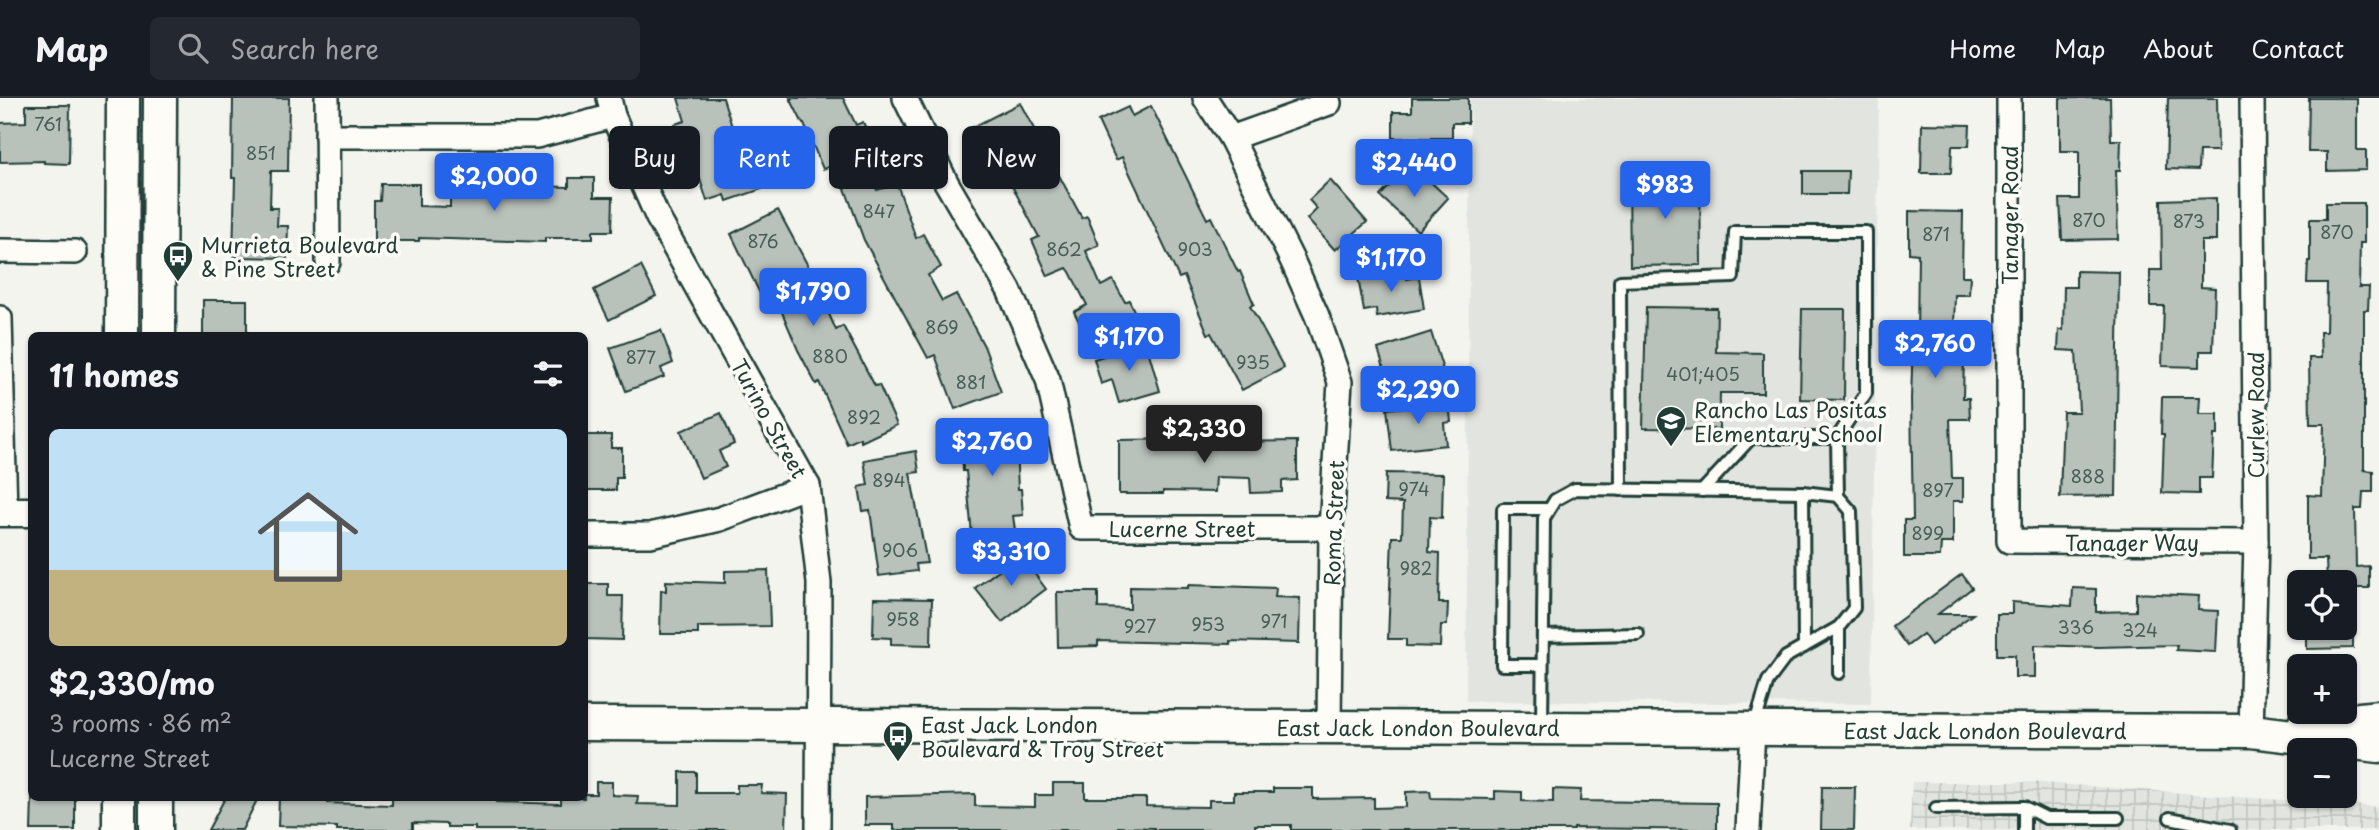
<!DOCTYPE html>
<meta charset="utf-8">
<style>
:root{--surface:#171b24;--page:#242831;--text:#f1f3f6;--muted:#9ea1a6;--line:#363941;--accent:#2563eb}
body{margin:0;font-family:"Playpen Sans",sans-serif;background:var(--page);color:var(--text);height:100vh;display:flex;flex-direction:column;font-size:26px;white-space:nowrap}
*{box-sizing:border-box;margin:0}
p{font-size:23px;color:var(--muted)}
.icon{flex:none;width:38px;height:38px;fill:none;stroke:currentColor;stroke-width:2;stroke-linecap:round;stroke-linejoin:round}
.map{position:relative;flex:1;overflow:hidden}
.sheet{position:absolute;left:28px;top:234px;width:560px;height:469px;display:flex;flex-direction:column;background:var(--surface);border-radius:10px;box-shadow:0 2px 5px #0004}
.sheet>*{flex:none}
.hud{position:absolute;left:609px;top:28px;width:665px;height:63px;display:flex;gap:14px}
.tools{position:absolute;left:2287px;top:472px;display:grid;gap:14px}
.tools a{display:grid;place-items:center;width:70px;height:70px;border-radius:10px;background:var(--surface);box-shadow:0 2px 5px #0004;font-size:35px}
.price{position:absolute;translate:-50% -60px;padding:0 16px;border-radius:7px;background:var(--accent);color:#fff;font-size:23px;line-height:46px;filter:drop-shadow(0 2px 4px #0008)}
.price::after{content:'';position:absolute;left:50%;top:42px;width:21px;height:16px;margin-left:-10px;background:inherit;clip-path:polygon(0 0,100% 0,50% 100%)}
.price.on{background:#222;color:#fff}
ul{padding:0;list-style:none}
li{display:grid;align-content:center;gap:14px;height:371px;padding:0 21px}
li+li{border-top:2px solid var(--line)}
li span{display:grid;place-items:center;height:217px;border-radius:10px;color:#555}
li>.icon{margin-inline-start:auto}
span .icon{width:126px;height:126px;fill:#fffc;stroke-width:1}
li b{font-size:30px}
h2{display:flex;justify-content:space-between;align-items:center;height:84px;padding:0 21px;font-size:30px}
.pill{padding:0 24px;border-radius:10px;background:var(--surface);box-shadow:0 2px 5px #0004;font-size:24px;line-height:63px}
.pill.on{background:var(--accent);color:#fff}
header{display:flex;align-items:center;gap:42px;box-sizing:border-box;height:98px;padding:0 35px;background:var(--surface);border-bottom:2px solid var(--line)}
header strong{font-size:33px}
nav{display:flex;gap:38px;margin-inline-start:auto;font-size:24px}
.search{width:490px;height:63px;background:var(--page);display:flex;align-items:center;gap:18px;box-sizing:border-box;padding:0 24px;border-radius:10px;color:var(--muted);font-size:26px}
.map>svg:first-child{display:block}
</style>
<header>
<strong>Map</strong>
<div class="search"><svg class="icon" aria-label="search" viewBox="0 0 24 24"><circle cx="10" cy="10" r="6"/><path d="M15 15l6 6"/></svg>Search here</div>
<nav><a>Home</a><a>Map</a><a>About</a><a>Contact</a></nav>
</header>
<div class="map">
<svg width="2379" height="732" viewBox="0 0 2379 732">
<defs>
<pattern id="industrial-grid" width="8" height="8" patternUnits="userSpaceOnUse" patternTransform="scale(1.75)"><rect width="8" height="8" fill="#e2e5df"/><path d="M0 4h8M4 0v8" fill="none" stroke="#c1c5c0"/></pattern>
</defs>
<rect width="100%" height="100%" fill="#f4f4ef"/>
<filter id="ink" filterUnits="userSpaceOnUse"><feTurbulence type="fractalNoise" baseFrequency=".0143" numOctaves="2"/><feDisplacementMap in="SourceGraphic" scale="14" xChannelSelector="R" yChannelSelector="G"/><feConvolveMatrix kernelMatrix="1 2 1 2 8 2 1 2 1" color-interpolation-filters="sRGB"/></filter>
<g filter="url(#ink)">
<!-- built -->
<polygon fill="#e2e5df" points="1470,0 1879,0 1871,606 1466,603"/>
<!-- industrial -->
<polygon fill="url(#industrial-grid)" points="1912,684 2029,684 2379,709 2379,732 1910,732"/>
<!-- building -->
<g fill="#b9c1bb" stroke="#1f3d34" stroke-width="2">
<polygon points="233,0 289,0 288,73 271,73 270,110 278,110 277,128 288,128 287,160 233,159 235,80 232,80"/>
<polygon points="678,0 723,0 739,51 747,48 762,91 727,103 725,97 707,103 689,47 682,49 675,26 685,23"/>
<polygon points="790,0 843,0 856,27 863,24 878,59 865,64 877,92 897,86 916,140 923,136 941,169 928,177 942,203 956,196 984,248 1001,294 955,311 935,257 928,260 864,142 836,66 823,71 804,26 803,26"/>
<polygon points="1412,0 1468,0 1468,25 1452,25 1452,40 1393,40 1393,14 1412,14"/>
<polygon points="2060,0 2110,0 2111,42 2121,42 2120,72 2116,72 2118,141 2062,142 2060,101 2079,101 2079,53 2060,53"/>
<polygon points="2168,0 2217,0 2218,53 2199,53 2198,72 2166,71"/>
<polygon points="2309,0 2357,0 2357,52 2366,52 2366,72 2327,73 2327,54 2308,54"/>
<polygon points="1020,5 1082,120 1087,118 1099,147 1086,153 1101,188 1113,182 1125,204 1129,202 1137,219 1089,243 1074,214 1087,207 1070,174 1067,170 1048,178 1032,142 1039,139 1010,84 1017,80 1001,51 987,58 973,29"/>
<polygon points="26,7 70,7 69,66 44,65 44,63 0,64 0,25 26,24"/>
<polygon points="1151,8 1207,121 1211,119 1238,174 1240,173 1254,206 1250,208 1284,270 1242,292 1211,235 1208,236 1184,178 1179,180 1122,59 1116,62 1098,23 1128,9 1132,18"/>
<polygon points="1922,26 1970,27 1969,48 1952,48 1951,75 1921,75"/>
<polygon points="1803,73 1848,73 1847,96 1803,96"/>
<polygon points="1403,74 1415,86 1423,77 1448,100 1418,133 1380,98"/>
<polygon points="1629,78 1700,78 1701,167 1630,168"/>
<polygon points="569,80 594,80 594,99 613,99 612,133 593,133 593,140 545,140 545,144 419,140 419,143 374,143 374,103 380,103 381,86 419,86 419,108 450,109 450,86 569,89"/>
<polygon points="1330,82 1367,124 1335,152 1307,121 1317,111 1309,102"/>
<polygon points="2216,100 2216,143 2201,143 2201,189 2215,190 2213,253 2200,253 2200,269 2162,268 2164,208 2150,208 2150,172 2162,172 2161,102"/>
<polygon points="2326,105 2364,105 2364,145 2360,145 2359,189 2369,189 2368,212 2364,212 2364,372 2373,373 2373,394 2363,394 2362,411 2355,411 2356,469 2369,468 2369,490 2345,490 2345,485 2327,485 2326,461 2308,461 2308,397 2322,398 2324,326 2310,326 2309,260 2321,260 2320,234 2326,234 2327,185 2307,185 2308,163 2310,163 2310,121 2326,121"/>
<polygon points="778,112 807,166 836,232 843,228 875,288 879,287 897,327 861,344 860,340 847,346 819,284 816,286 798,252 779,207 768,212 731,136"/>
<polygon points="1909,113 1963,114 1962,178 1970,178 1969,197 1955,197 1953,257 1964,257 1963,300 1969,300 1970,321 1950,321 1952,380 1963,380 1963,403 1953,403 1953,445 1941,445 1940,459 1904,459 1904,422 1913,422 1911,301 1913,242 1917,242 1918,156 1909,155"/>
<polygon points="641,168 656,198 609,222 594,192"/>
<polygon points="1405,172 1407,181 1419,179 1424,211 1377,219 1376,211 1364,213 1358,180"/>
<polygon points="2076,173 2119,174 2116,398 2060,399 2063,314 2079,314 2076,253 2058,252 2059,232 2063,232 2064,189 2076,189"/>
<rect x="203" y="202" width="44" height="36"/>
<polygon points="1646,209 1717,210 1716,254 1763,255 1763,295 1720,295 1719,331 1643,330"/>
<polygon points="1802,211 1845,211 1844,302 1800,301"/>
<polygon points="661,232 673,265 661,270 664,279 626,293 610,250"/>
<polygon points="1431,234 1444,275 1391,292 1378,251"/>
<polygon points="1146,245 1160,293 1119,305 1112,282 1101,286 1094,261"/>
<polygon points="2162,299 2200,299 2199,316 2218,316 2218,337 2214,337 2212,380 2199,380 2199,396 2162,395 2164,336 2161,336"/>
<polygon points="1449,305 1451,324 1444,325 1446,347 1392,353 1387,311"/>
<polygon points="721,315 734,346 719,353 726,369 701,380 681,333"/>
<polygon points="1015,327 1018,391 1021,391 1023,417 1013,418 1015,432 972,437 966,373 963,373 961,329"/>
<polygon points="584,337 611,337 611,350 622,350 622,380 616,380 616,392 584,392"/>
<polygon points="1182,341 1229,344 1297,343 1297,382 1282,383 1282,394 1251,395 1250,380 1216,379 1215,394 1163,393 1163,396 1119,396 1119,342"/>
<polygon points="916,353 919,374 910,375 927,465 916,466 917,473 879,478 870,412 863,413 859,389 868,387 864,362"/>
<polygon points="1386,375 1443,376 1442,420 1430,419 1429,454 1440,455 1439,505 1448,505 1447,527 1441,527 1440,549 1406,548 1406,541 1388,541 1392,439 1402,439 1403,405 1385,404"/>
<polygon points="1020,456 1046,491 1002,524 975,490"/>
<polygon points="768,472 770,528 698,529 698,536 660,536 661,492 666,493 666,483 725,485 725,473"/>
<polygon points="1962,476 1972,490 1938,516 1973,516 1931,547 1923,536 1907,548 1892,528"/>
<polygon points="584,486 608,486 608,498 623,498 622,542 584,541"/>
<polygon points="1188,487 1276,490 1275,499 1300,500 1299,545 1230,543 1230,546 1098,543 1098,548 1058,549 1057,494 1098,494 1098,510 1130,511 1130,489 1188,490"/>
<polygon points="2073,490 2096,491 2096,514 2136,513 2136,495 2199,498 2198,512 2218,513 2216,554 2176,552 2177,547 2098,549 2035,547 2035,579 2015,579 2015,557 1997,557 1997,516 2012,516 2012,504 2072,508"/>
<polygon points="874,500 932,501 931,547 891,546 891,540 873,539"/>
<polygon points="2353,530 2353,550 2307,551 2307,531"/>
<polygon points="680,674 696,674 696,695 737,695 737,687 762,687 761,695 787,696 786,732 475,732 475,729 447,729 447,726 413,725 413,732 337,732 337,729 278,728 279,700 315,700 327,702 327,705 392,707 392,700 496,700 496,704 561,706 561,700 584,700 584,696 596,696 596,684 612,684 612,697 638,698 637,706 680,707"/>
<polygon points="1053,685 1085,685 1085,700 1146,700 1146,708 1209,709 1209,702 1234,702 1234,694 1273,694 1273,690 1313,690 1313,701 1374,700 1374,710 1406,709 1406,694 1430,693 1431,700 1495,701 1495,693 1522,694 1522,703 1553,704 1553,691 1581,692 1580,703 1717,705 1717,732 1574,730 1574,732 1291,732 1291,727 1255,727 1255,732 1154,732 1154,730 1118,729 1118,732 894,732 894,727 865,727 865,699 975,696 975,708 1035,709 1035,697 1053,697"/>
<polygon points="1822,689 1855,689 1854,732 1821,732"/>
<polygon points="32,700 75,700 75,732 31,732"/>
<polygon points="225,700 258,700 242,732 208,732"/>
</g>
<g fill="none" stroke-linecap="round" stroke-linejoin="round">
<!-- service casing -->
<g stroke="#1f3d34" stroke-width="16">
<g id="service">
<polyline points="1621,392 1620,183 1733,179 1735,134 1866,134 1866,295 1837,340"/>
<polyline points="1702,393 1751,340 1837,340 1838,398"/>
<polyline points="1803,394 1804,549"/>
<polyline points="1543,538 1638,536"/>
<polyline points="1542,567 1502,567 1503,411 1549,411"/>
<polyline points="1839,575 1839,529"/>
<polyline points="1542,629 1544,420 1555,402 1575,391 1803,394 1838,398 1851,413 1854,510 1839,529 1786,559 1768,583 1754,628"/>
<polyline points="2024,709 2046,720 2118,720"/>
<polyline points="1936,710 2024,709 2024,732"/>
<polyline points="2170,720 2230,732"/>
</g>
</g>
<!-- minor casing -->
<g stroke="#1f3d34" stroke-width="28">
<g id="minor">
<polyline points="327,0 328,164"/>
<polyline points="609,0 613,18 658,120 808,388 819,485 818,732"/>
<polyline points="905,0 946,84 1009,192 1048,282 1081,430 1331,430"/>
<polyline points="1205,0 1231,40 1292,162 1317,218 1340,284 1331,430 1329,629"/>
<polyline points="2009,0 2009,443 2256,444"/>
<polyline points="327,38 537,38 613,18"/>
<polyline points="1231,40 1329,5"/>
<polyline points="0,153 75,154"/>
<polyline points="0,220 5,414"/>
<polyline points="584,437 650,437 720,421 808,388"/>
<polyline points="2251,633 2256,444 2252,0"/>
<polyline points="1748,732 1753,631"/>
</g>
</g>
<!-- tertiary casing -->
<g stroke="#1f3d34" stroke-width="33">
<polyline id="tertiary" points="0,414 32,414"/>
</g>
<!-- secondary casing -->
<g stroke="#1f3d34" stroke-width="37">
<g id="secondary">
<polyline points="122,238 123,0"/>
<polyline points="159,238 160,0"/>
<polyline points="584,626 2251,633 2379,648"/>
<polyline points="2304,627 2379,619"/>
<polyline points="119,732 119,700"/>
<polyline points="156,732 156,700"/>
</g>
</g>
<!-- service -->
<use href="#service" stroke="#fdfcf7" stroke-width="10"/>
<!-- minor -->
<use href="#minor" stroke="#fdfcf7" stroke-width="23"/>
<!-- tertiary -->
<use href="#tertiary" stroke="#fdfcf7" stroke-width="28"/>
<!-- secondary -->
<use href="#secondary" stroke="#fdfcf7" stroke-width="32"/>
</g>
</g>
<!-- icons -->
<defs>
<g id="bus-pin" transform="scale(1.575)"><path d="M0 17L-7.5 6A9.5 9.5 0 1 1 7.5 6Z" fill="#1f3d34" stroke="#fdfcf7"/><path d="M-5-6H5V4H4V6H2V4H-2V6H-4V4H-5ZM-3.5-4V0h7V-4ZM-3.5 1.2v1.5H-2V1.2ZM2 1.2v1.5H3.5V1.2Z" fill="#fff"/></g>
<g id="school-pin" transform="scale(1.575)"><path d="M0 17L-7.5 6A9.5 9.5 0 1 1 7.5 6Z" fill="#1f3d34" stroke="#fdfcf7"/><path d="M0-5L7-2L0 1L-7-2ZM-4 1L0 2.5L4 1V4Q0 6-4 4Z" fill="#fff"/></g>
</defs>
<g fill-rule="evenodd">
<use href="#bus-pin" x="178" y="158"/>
<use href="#school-pin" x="1671" y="323"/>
<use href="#bus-pin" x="898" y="638"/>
</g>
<g text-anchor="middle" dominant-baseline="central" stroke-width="7" stroke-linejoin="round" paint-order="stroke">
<!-- number labels -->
<g font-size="18" fill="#465e56">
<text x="48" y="25">761</text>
<text x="261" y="54">851</text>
<text x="879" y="112">847</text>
<text x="2089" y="121">870</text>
<text x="2189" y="122">873</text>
<text x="2337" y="133">870</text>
<text x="1936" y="135">871</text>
<text x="763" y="142">876</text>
<text x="1064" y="150">862</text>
<text x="1195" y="150">903</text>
<text x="942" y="228">869</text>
<text x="830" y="257">880</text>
<text x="641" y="258">877</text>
<text x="1253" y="263">935</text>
<text x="1703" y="275">401;405</text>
<text x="971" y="283">881</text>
<text x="864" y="318">892</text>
<text x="2088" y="377">888</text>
<text x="889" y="381">894</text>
<text x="1414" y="390">974</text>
<text x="1938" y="391">897</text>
<text x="1928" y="434">899</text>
<text x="900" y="451">906</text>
<text x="1416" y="469">982</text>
<text x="903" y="520">958</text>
<text x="1274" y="522">971</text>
<text x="1208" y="525">953</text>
<text x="1140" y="527">927</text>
<text x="2076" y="528">336</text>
<text x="2140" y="531">324</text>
</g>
<!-- street labels -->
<g font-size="21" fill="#1f3d34" stroke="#fdfcf7">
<text transform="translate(2009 117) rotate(-90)">Tanager Road</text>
<text transform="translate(2255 317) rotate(-90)">Curlew Road</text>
<text transform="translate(770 320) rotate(61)">Turino Street</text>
<text transform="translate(1333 425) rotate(-88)">Roma Street</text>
<text x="1182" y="430">Lucerne Street</text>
<text x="2132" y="444">Tanager Way</text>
<text x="1418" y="629">East Jack London Boulevard</text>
<text x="1985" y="632">East Jack London Boulevard</text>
</g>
<!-- poi labels -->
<g font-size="21" fill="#1f3d34" stroke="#fdfcf7" text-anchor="start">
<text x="201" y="146">Murrieta Boulevard<tspan x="201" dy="24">&amp; Pine Street</tspan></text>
<text x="1694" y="311">Rancho Las Positas<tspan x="1694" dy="24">Elementary School</tspan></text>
<text x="921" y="626">East Jack London<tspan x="921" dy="24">Boulevard &amp; Troy Street</tspan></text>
</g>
</g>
</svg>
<div class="tools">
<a><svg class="icon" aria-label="locate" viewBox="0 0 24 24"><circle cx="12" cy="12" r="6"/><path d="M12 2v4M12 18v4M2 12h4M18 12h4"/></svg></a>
<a>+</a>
<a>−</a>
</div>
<b class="price" style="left:1414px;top:101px">$2,440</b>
<b class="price" style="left:494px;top:115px">$2,000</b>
<b class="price" style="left:1665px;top:123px">$983</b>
<b class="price" style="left:1391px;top:196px">$1,170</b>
<b class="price" style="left:813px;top:230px">$1,790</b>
<b class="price" style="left:1129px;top:275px">$1,170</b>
<b class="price" style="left:1935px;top:282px">$2,760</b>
<b class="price" style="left:1418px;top:328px">$2,290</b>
<b class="price on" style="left:1204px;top:367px">$2,330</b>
<b class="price" style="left:992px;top:380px">$2,760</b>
<b class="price" style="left:1011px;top:490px">$3,310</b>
<div class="hud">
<a class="pill">Buy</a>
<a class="pill on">Rent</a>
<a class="pill">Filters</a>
<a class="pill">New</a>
</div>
<section class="sheet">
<h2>11 homes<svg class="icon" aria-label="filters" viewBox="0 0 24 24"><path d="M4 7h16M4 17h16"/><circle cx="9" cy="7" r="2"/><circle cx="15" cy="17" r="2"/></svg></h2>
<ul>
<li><span style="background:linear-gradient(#bfe0f5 65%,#c2b280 0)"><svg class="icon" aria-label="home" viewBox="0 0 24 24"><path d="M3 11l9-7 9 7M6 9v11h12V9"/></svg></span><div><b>$2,330/mo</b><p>3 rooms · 86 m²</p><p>Lucerne Street</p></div></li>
</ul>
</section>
</div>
